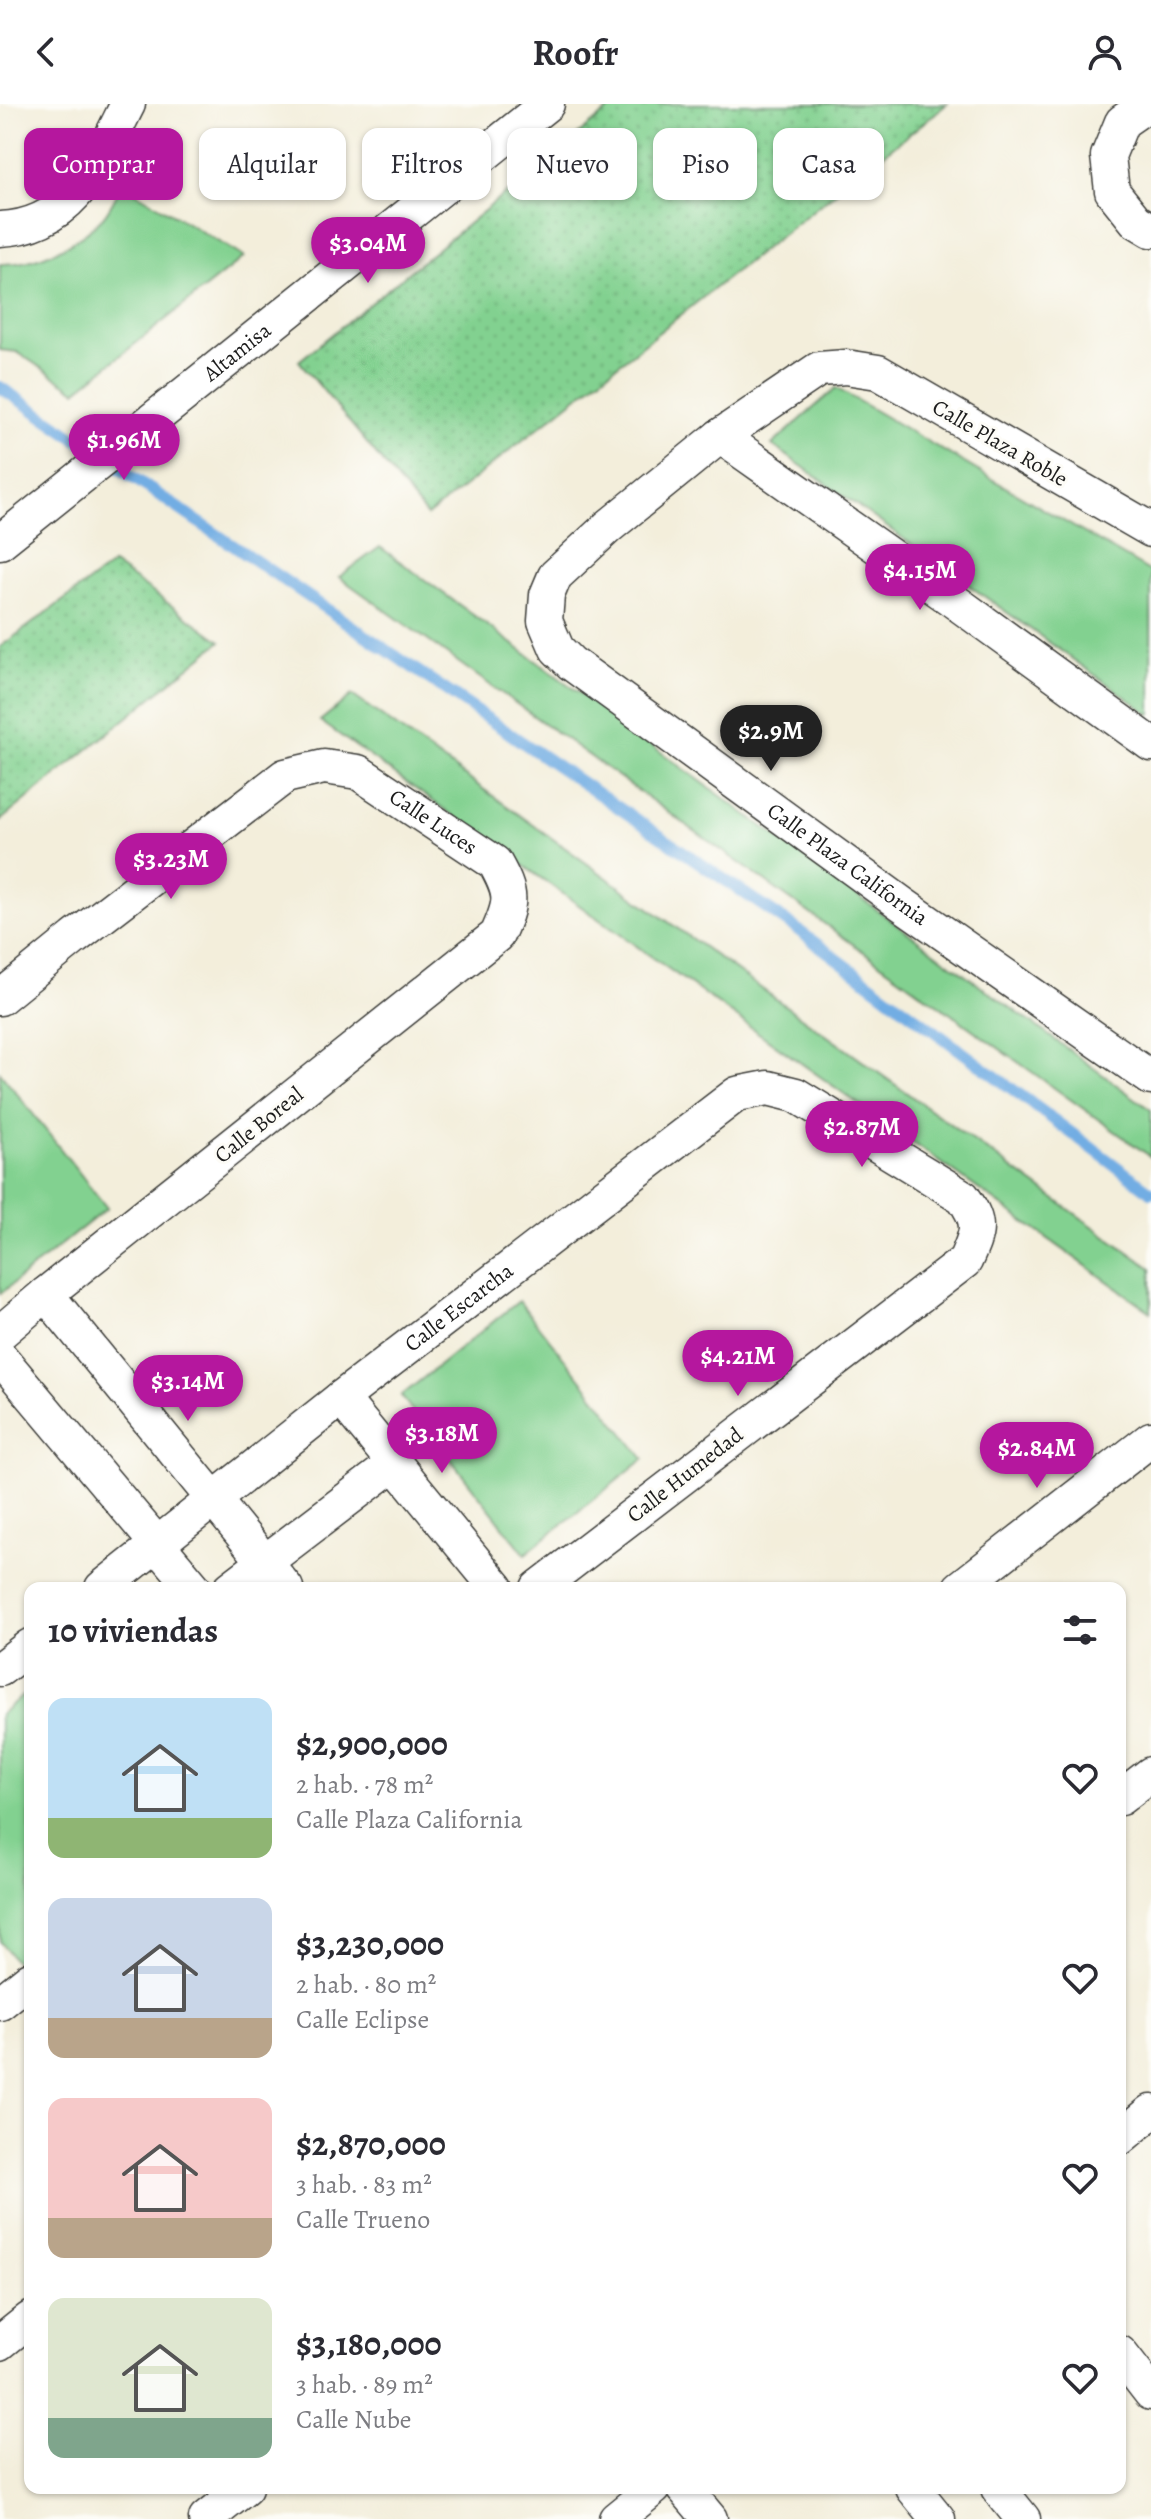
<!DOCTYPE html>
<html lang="es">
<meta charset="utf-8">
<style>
:root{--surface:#fff;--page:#f7f7f7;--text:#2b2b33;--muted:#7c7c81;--accent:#b5179e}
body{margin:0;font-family:Alegreya,serif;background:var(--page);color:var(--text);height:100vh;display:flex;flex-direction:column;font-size:30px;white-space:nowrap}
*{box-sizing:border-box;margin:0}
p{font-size:26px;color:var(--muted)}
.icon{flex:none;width:44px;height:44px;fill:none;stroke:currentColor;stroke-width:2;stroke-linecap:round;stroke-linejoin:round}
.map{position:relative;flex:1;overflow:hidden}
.drawer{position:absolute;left:24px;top:1478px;width:1102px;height:912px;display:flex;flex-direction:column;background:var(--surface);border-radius:16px;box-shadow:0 2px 6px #0004}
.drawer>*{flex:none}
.banner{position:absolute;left:24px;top:24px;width:1104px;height:72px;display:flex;gap:16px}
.price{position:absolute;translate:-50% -68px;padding:0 18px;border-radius:28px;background:var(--accent);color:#fff;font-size:26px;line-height:52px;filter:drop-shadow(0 2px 4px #0008)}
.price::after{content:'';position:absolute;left:50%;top:48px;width:24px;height:18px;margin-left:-12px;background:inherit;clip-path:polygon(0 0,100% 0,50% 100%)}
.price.current{background:#222;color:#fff}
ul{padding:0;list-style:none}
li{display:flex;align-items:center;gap:24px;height:200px;padding:0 24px}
li span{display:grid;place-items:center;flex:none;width:224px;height:160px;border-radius:16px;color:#555}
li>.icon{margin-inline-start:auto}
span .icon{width:96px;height:96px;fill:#fffc;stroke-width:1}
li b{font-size:34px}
h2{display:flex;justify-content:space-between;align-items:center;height:96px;padding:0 24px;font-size:34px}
.pill{padding:0 28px;border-radius:16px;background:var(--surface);box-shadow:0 2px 6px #0004;font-size:28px;line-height:72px}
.pill.current{background:var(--accent);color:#fff}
header{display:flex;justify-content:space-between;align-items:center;height:104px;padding:0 24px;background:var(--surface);font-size:36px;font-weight:700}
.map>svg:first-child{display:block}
</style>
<header><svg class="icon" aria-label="back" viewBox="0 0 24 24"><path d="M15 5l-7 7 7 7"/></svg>Roofr<svg class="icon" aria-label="person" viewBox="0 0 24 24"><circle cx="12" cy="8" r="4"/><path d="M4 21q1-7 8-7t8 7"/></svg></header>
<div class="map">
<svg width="1151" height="2415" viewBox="0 0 1151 2415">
<defs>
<pattern id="grass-dots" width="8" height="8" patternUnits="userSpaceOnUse" patternTransform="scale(2)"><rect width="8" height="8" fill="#82d190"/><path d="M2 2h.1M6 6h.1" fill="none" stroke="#70b37c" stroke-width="1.8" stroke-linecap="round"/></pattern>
</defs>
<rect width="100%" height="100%" fill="#fdfcf7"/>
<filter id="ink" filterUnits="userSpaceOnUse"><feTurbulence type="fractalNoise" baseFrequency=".0125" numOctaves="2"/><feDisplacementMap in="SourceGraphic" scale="16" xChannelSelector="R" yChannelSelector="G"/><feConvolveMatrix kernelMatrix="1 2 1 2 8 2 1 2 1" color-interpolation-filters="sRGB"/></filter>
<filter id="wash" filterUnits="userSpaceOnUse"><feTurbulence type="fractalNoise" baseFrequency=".006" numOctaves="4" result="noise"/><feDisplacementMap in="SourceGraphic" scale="32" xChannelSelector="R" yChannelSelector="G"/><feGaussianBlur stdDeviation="1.8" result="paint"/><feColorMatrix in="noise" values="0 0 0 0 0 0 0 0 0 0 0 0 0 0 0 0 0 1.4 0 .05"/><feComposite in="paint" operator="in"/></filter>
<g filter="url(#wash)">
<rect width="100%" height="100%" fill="#f3eedb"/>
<!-- grass -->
<g fill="url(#grass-dots)" stroke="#4f7656" stroke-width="2">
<polygon points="616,0 947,0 427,412 299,257"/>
<polygon points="113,460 221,537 0,717 0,543"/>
</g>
<!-- green -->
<g fill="#82d190" stroke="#4f7656" stroke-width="2">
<path d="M122 80 244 153 76 287 17 248 0 246V160C37 161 78 140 103 113 111 104 117 90 122 80Z"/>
<polygon points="836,284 1151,468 1151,611 772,341"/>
<polygon points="380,443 1151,1006 1151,1053 339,473"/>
<polygon points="352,591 1151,1164 1151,1208 320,617"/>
<polygon points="0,968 107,1104 0,1190"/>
<polygon points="519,1197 644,1355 525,1450 401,1292"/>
<polygon points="22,1592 30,1602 30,1846 15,1857 0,1838 0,1610"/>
</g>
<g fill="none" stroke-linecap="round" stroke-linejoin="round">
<!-- stream -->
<polyline stroke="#72ade3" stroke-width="12" points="0,283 794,823 1151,1088"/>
</g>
</g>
<g filter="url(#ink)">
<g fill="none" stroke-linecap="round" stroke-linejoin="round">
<!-- minor casing -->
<g stroke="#3c3c39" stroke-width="37">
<g id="minor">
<polyline points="1148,0 1122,18 1108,52 1112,87 1136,117 1151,126"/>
<path d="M0 125C74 123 99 57 128 0"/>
<polyline points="720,332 950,494 1151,640"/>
<path id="s1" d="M1151 426 878 268 846 263 819 265 720 332 608 423 555 472 547 491 545 517 557 545 571 559 902 800 1151 974"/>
<path id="s2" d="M0 438 547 0"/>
<path id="s3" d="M0 894 74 834 285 672 324 663 358 668 495 759C513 791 512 798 497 831L46 1190 0 1229"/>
<polyline points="46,1190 286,1484"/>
<polyline points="0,1253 194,1484"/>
<polyline points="341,1294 497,1484"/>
<path id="s4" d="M102 1484 341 1294 737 990 768 984 796 991 963 1093C982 1120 978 1128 965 1157L538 1484"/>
<polyline points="231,1484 395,1359"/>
<polyline points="960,1484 1151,1335"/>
<polyline points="0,1565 30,1542"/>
<polyline points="1120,1694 1151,1670"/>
<polyline points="0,1899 30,1875"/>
<polyline points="1120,2034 1151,2008"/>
<polyline points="0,2239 30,2215"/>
<polyline points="1120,2249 1151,2289"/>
<polyline points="684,2384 710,2415"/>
<polyline points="913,2384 938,2415"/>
<polyline points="998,2384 1023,2415"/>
<polyline points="206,2415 245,2384"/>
<polyline points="616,2415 654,2384"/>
</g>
</g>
<!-- minor -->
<use href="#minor" stroke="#fff" stroke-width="34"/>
</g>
</g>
<g text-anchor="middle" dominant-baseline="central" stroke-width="6" stroke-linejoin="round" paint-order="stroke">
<!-- street labels -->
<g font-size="22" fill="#1c1c1c" stroke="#fdfcf7">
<text stroke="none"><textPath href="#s2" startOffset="304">Altamisa</textPath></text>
<text transform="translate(1000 339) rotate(30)">Calle Plaza Roble</text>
<text stroke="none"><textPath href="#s3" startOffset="526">Calle Luces</textPath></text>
<text stroke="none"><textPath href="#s1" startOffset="1150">Calle Plaza California</textPath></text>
<text transform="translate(259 1021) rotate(-39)">Calle Boreal</text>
<text stroke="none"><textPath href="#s4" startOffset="454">Calle Escarcha</textPath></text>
<text transform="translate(685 1371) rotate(-38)">Calle Humedad</text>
</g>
</g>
</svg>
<b class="price" style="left:368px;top:181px">$3.04M</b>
<b class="price" style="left:124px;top:378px">$1.96M</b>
<b class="price" style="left:920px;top:508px">$4.15M</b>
<b class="price current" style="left:771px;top:669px">$2.9M</b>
<b class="price" style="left:171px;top:797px">$3.23M</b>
<b class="price" style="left:862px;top:1065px">$2.87M</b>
<b class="price" style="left:738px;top:1294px">$4.21M</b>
<b class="price" style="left:188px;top:1319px">$3.14M</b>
<b class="price" style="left:442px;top:1371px">$3.18M</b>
<b class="price" style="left:1037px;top:1386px">$2.84M</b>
<div class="banner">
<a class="pill current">Comprar</a>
<a class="pill">Alquilar</a>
<a class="pill">Filtros</a>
<a class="pill">Nuevo</a>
<a class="pill">Piso</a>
<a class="pill">Casa</a>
</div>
<section class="drawer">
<h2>10 viviendas<svg class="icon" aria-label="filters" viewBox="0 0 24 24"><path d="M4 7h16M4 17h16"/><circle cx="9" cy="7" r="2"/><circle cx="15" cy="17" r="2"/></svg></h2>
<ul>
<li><span style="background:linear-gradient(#bfe0f5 75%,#8fb573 0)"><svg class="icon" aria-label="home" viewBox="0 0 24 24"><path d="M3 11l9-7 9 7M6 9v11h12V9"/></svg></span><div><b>$2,900,000</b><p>2 hab. · 78 m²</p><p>Calle Plaza California</p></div><svg class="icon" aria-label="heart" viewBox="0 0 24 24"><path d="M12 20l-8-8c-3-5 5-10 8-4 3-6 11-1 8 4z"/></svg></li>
<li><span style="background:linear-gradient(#c9d6e8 75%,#b9a48a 0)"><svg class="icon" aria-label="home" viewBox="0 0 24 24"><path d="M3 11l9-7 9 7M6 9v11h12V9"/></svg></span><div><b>$3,230,000</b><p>2 hab. · 80 m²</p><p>Calle Eclipse</p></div><svg class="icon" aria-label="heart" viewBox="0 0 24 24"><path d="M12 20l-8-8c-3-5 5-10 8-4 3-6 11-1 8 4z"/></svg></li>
<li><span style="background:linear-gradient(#f6c9c9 75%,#b9a48a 0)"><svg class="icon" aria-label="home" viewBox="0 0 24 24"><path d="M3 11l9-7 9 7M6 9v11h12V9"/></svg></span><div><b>$2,870,000</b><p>3 hab. · 83 m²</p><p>Calle Trueno</p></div><svg class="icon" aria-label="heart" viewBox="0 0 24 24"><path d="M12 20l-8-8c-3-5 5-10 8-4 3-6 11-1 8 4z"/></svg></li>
<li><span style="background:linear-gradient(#dfe7d0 75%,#7fa58c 0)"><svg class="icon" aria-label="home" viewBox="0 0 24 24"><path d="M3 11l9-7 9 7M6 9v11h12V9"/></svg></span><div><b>$3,180,000</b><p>3 hab. · 89 m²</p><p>Calle Nube</p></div><svg class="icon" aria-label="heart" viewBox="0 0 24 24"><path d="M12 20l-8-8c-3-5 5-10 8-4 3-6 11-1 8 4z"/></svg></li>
</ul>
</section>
</div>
